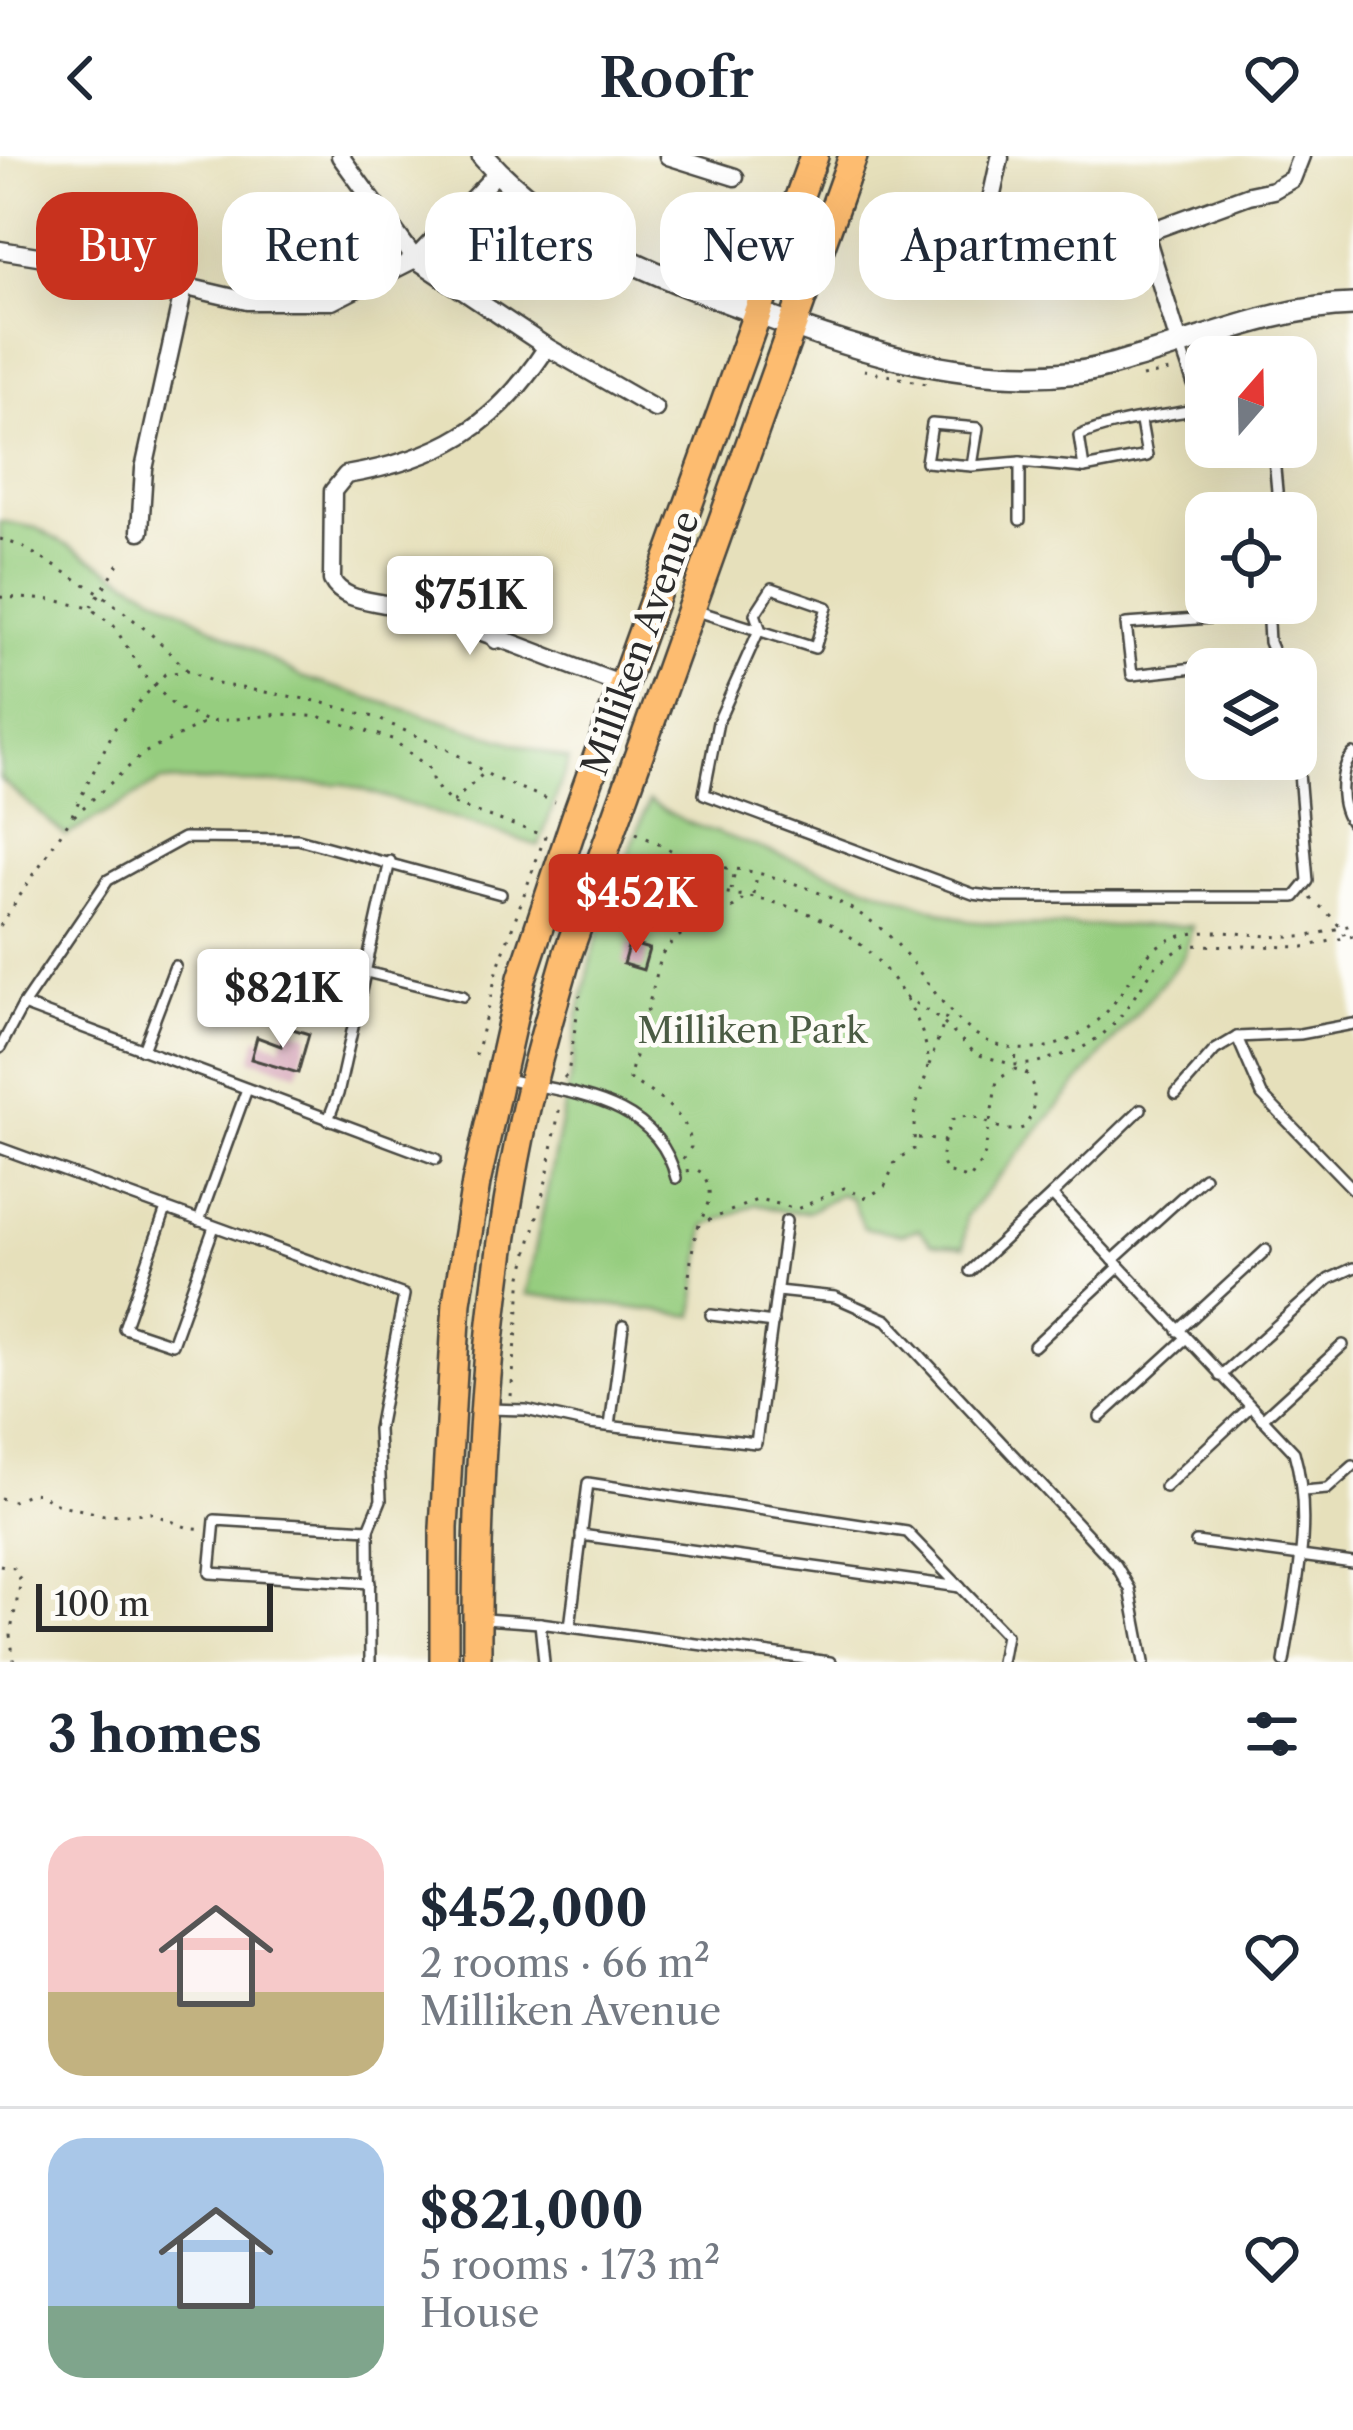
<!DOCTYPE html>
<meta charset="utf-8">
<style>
:root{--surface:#fff;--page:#f6f6f7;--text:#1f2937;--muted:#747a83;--line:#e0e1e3;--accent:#c8321e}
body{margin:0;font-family:"Libre Caslon Text",serif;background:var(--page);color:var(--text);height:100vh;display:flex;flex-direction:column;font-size:45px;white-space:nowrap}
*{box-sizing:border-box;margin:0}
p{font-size:39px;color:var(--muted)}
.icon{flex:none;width:66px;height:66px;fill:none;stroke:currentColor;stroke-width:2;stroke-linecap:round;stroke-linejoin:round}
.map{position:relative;height:1506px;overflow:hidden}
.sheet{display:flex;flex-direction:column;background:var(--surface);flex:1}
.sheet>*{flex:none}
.banner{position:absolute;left:36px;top:36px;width:1281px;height:108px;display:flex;gap:24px}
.needle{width:78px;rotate:20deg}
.tools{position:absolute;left:1185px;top:180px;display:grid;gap:24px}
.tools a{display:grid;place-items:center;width:132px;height:132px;border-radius:24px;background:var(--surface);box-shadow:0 12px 48px #0002;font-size:60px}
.scale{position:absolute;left:36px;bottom:30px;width:237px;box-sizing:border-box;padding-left:12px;border:6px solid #2b2b2b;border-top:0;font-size:33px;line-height:42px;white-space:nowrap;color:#2b2b2b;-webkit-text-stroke:9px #fdfcf7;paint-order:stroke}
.price{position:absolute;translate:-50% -102px;padding:0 27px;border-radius:12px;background:#fff;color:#222;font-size:39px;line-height:78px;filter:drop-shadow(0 3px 6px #0008)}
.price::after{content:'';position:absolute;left:50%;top:72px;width:36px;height:27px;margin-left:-18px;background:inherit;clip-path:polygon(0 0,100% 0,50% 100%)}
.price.active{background:var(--accent);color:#fff}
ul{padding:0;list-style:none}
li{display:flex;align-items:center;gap:36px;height:300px;padding:0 48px}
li+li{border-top:3px solid var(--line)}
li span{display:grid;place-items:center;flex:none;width:336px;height:240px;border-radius:36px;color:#555}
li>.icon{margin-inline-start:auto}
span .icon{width:144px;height:144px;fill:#fffc;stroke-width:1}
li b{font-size:51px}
h2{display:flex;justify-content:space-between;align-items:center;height:144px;padding:0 48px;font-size:51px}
.tag{padding:0 42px;border-radius:36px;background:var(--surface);box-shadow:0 12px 48px #0002;font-size:42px;line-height:108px}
.tag.active{background:var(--accent);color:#fff}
header{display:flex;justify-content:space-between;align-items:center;height:156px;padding:0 48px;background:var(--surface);font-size:54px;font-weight:600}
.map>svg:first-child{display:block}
</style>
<header><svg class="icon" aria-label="back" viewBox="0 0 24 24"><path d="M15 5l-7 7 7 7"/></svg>Roofr<svg class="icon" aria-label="heart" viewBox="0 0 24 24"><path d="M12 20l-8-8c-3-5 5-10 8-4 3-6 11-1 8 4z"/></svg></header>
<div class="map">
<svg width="1353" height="1506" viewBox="0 0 1353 1506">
<rect width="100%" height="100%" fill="#fdfcf7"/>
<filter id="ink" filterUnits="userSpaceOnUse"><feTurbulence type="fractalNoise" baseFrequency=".00833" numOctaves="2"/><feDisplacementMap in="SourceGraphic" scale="24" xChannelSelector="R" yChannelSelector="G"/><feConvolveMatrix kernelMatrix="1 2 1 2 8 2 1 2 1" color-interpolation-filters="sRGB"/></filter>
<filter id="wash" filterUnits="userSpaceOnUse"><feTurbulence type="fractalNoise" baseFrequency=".004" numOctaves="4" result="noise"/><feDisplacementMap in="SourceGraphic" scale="48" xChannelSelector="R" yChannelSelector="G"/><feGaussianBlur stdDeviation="2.7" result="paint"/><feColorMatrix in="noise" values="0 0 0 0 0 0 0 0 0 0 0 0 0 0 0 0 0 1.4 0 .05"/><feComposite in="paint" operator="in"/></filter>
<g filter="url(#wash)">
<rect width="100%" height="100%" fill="#e6e0bb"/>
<!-- green -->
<g fill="#96cd7f" stroke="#607c55" stroke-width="3">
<polygon points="0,365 36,372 301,521 569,604 539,690 344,628 161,625 66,680 0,623"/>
<polygon points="649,645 686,666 968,765 1022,770 1192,770 1184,801 966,1060 964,1091 931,1087 919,1073 902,1078 864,1072 851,1042 840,1038 808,1056 786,1056 756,1048 705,1070 694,1160 526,1138 572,912 578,860 597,781"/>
</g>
<g id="blocks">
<!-- building -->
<g fill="#cd93ac">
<polygon points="629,787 649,793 643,814 623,808"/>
<polygon points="286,871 309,878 298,917 251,903 257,881 281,890"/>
</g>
</g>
</g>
<g filter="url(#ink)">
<use href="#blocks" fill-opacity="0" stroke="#474641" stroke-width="3"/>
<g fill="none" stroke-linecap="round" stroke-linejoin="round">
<!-- service casing -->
<g stroke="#474641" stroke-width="14">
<g id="service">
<polyline points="1180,190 1201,252"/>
<polyline points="1273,291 1279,357"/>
<polyline points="1020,306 1020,364"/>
<polyline points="972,310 978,272 932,268 926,306 972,310 1020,306 1084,312 1147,300 1141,266"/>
<path d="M1084 312 1079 280C1116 263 1166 261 1206 251"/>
<polyline points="1267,447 1269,486 1280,513"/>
<polyline points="694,454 815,492 827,451 772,432 755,458 760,472 718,566 704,638 973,738 996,741 1295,741 1308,725 1296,581"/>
<polyline points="1267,458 1126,468 1132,519 1275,503"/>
<path d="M1353 598C1338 615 1338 651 1353 669"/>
<polyline points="362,815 463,840"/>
<polyline points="23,849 436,1003"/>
<polyline points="1237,881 1262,939 1353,1033"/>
<polyline points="0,892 23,849 108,724 184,682 298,683 501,738"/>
<polyline points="143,894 175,810"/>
<path d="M505 923C572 938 657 943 676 1022"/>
<polyline points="1176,938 1215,894 1237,881 1300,878 1353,868"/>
<polyline points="328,964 338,938 390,705"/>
<polyline points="0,992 404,1139 378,1273 381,1344 369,1373 370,1506"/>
<polyline points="1052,1039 1141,953"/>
<polyline points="166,1053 124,1172 172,1188 214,1071"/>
<polyline points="199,1065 247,933"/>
<polyline points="1113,1104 1204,1021"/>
<path d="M970 1115 1052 1039 1294 1296C1314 1366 1295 1436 1284 1506"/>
<polyline points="777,1135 835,1141 887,1164 1116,1409 1130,1433 1144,1506"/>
<polyline points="711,1159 773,1167"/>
<polyline points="1178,1175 1266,1094"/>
<polyline points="1034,1190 1119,1111"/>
<polyline points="1220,1220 1329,1123 1353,1112"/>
<polyline points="489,1253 526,1254 589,1268 756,1287 786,1065"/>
<polyline points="1100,1261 1185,1183"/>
<polyline points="1262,1263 1343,1189"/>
<polyline points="610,1270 623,1170"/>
<polyline points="1165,1331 1250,1251"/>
<polyline points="1303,1335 1327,1333 1353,1310"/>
<polyline points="369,1373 215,1364 210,1417 370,1427"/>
<polyline points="581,1379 960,1431"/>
<polyline points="1196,1386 1353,1407"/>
<polyline points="484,1463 540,1467 830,1506"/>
<polyline points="540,1467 544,1506"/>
<polyline points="570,1471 588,1327 907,1376 1006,1479 1001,1506"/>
</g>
</g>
<!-- minor casing -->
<g stroke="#474641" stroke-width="21">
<g id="minor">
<polyline points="340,0 415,103 547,191 655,253"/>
<polyline points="668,0 735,21"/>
<polyline points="1000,2 988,57 998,76 1017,86 1145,77 1249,39 1273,34 1292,23 1301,0"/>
<polyline points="1145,77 1180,190"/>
<polyline points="0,94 88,108 247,145 332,145 415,103 498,16"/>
<path d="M547 191C495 272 440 303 346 319L333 335 332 424C342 444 369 444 390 449 469 466 547 502 623 529"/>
<polyline points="140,375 144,313 184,132"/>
<polyline points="496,484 517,415"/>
</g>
</g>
<!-- tertiary casing -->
<g stroke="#474641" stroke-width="26">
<path id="tertiary" d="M483 0C551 77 647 116 741 151 850 192 960 230 1079 216 1096 214 1114 208 1132 203 1206 183 1276 151 1353 149"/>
</g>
<!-- primary casing -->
<g stroke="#474641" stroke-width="32">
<g id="primary">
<polyline points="444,1506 444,1372 457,1146 476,1027 522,822 575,663 814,0"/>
<path d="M477 1506C476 1325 486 1143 523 966 535 909 552 853 568 797L853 0"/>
</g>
</g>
<!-- path -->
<g stroke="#474641" stroke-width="3" stroke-dasharray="3 9" stroke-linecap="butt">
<polyline points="864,214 931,229"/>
<polyline points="1142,221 1174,214"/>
<polyline points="0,383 21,390 100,437 150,477 188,515 218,528 317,545 374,561 453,596 494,622 555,646"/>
<polyline points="0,441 54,444 90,452 114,470 144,519 175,551 209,566 281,558 321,561 392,583 430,613 433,627 451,647 545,680 499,808 476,898 481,900"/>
<polyline points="91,451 120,406"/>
<polyline points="453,646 484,617"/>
<polyline points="74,660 144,597 207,566"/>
<path d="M636 677C658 687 680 700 703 708 717 712 734 712 748 715 792 724 838 741 875 768 928 806 952 900 1033 893 1071 890 1103 867 1122 835 1134 817 1143 798 1163 787 1205 765 1255 783 1299 781 1317 780 1335 772 1353 769"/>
<path d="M622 711C724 751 821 724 895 826 911 849 925 875 928 902 929 921 918 937 915 956 913 968 915 981 914 993L896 1004 885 1030 867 1042 844 1032 797 1053 759 1043 702 1067"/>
<polyline points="731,734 735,714"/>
<polyline points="754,739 757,718"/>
<polyline points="1311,742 1335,764 1345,779"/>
<polyline points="0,770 69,665 115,572 165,518 188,515"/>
<polyline points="905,840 939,863 976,898 1014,909 1031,908 1079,894 1102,879 1118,864 1157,808 1186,789 1304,791 1353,780"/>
<polyline points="929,909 948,856"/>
<polyline points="564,922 568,918 580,839"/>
<path d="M918 982 944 985 952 964C981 950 997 984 1025 971 1035 955 1038 934 1027 918L1015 913 1016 895"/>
<polyline points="944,985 941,1005 946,1016 970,1023 984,1002 997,924 1013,914"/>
<path d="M683 1003 691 991C691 959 654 938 629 923L662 798C688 762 723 767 745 741"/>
<path d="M687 1016 696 1013 702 1017C717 1039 705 1053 697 1074 691 1093 690 1117 687 1136"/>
<polyline points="511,1240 522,1120 547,1021 560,949"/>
<polyline points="0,1342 13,1345 30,1337 41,1338 56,1348 104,1359 151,1357 186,1371 204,1373"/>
<polyline points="0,1409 14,1412 21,1425 10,1479 14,1504"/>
</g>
<!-- service -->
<use href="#service" stroke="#fff" stroke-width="9"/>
<!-- minor -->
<use href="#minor" stroke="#fff" stroke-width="16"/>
<!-- tertiary -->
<use href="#tertiary" stroke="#fff" stroke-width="21"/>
<!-- primary -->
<use href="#primary" stroke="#fdbc70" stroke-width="27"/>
</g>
</g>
<g text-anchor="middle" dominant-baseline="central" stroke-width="9" stroke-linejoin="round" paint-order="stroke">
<!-- street labels -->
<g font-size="36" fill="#2b2b2b" stroke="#fdfcf7">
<text transform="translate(640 487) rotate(-70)">Milliken Avenue</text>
</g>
<!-- park labels -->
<g font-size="36" fill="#4b5c44" stroke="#fdfcf7">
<text x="752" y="874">Milliken Park</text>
</g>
</g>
</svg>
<div class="tools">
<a><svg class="needle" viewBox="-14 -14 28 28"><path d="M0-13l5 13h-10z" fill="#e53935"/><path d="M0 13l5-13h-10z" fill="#747a83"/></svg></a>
<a><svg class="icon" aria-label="locate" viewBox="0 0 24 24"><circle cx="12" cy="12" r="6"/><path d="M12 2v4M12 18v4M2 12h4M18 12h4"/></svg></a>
<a><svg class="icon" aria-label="layers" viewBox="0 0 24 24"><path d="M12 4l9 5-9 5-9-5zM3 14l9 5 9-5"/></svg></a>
</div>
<div class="scale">100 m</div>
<b class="price" style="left:470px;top:502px">$751K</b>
<b class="price active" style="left:636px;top:800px">$452K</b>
<b class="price" style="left:283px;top:895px">$821K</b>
<div class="banner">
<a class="tag active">Buy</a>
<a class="tag">Rent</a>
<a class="tag">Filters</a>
<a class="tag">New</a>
<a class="tag">Apartment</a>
</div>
</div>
<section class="sheet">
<h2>3 homes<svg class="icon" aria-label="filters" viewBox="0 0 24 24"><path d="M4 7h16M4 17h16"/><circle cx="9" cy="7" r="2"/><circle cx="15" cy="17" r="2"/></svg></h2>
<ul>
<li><span style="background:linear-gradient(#f6c9c9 65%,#c2b280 0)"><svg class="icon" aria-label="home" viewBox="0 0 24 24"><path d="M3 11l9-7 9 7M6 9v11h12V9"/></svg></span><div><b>$452,000</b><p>2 rooms · 66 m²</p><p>Milliken Avenue</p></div><svg class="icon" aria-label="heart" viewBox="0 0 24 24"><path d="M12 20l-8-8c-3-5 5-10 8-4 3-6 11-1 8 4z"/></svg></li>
<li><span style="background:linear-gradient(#a9c7e8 70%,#7fa58c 0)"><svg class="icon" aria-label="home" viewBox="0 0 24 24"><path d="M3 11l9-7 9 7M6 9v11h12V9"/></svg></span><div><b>$821,000</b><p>5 rooms · 173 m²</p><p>House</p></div><svg class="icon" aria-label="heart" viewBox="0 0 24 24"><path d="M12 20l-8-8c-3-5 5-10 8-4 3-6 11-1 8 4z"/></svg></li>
</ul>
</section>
